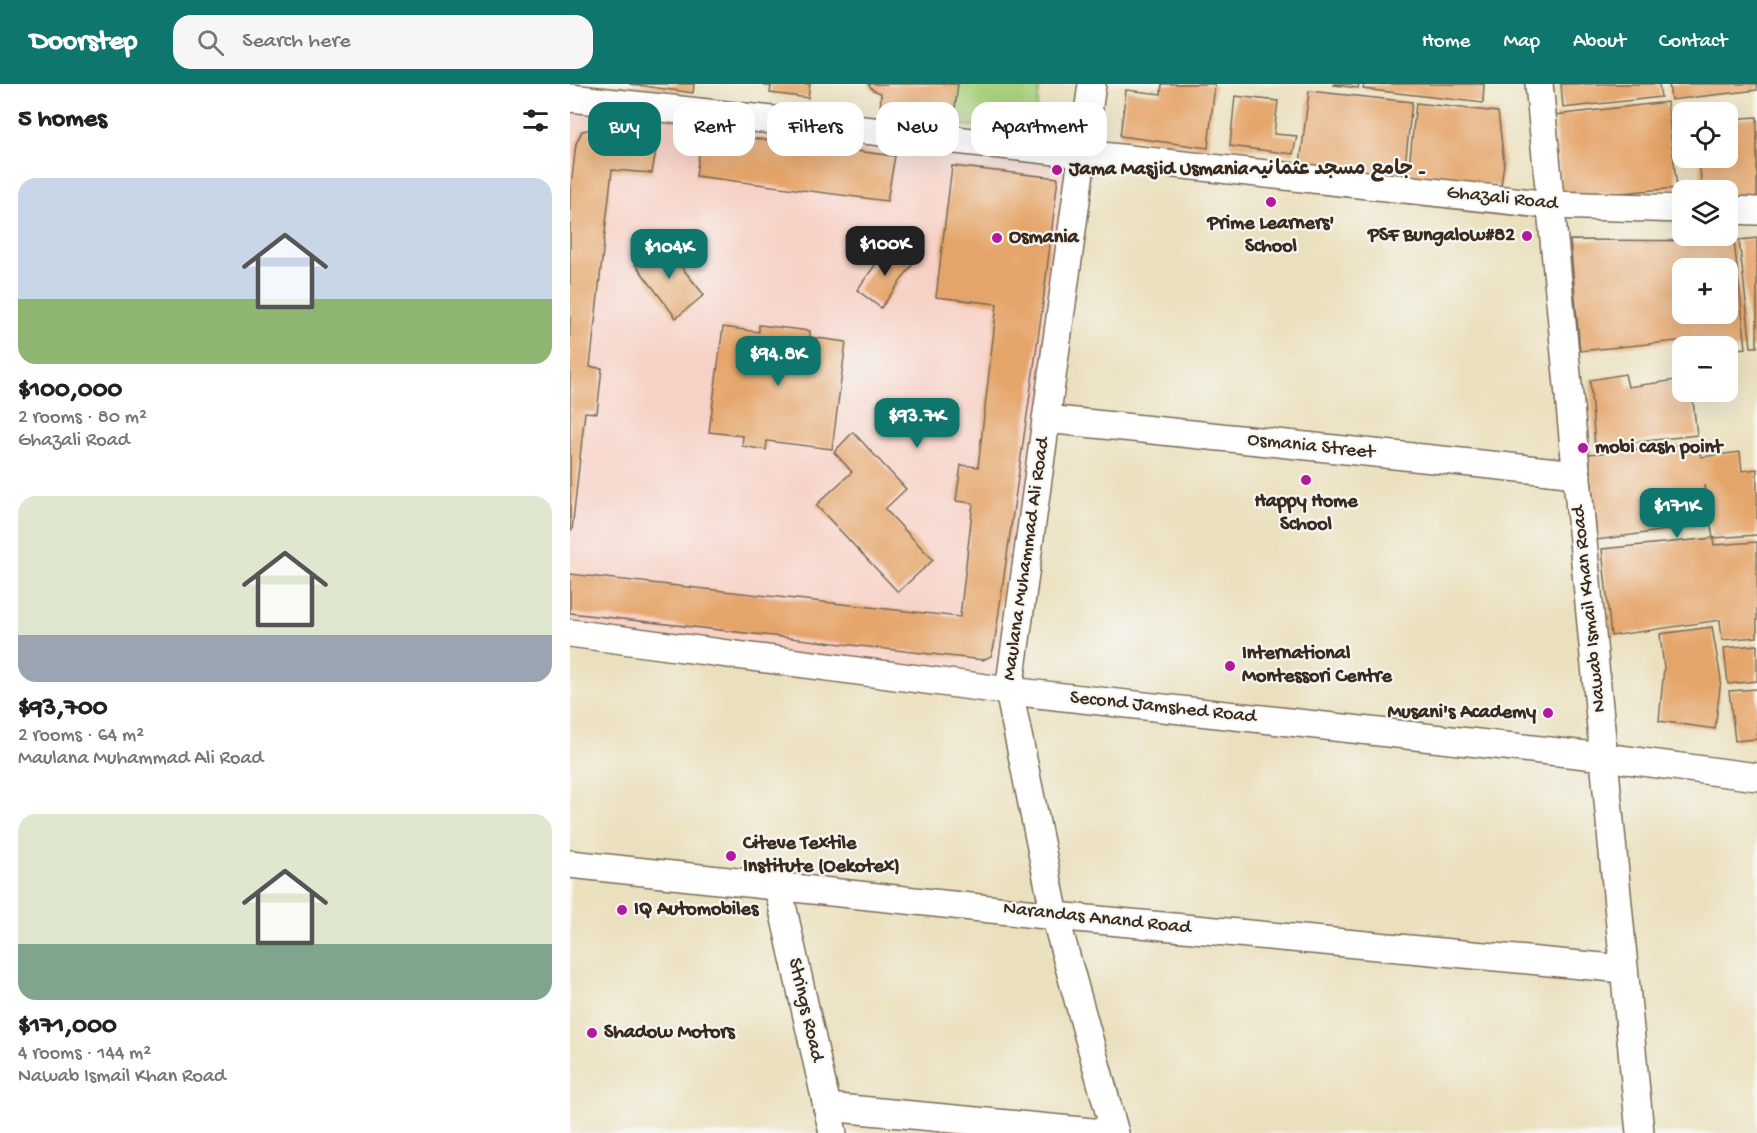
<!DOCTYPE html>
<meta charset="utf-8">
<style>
:root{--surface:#fff;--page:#f6f6f6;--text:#222;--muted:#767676;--accent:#0f766e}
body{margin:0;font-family:"Gochi Hand","Playpen Sans Arabic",sans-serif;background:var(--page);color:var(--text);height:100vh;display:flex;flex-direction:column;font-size:22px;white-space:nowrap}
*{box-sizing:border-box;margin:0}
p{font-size:20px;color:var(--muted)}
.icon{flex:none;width:33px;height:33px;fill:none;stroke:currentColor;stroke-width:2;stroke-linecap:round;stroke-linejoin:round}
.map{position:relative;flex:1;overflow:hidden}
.sheet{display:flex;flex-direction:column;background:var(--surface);width:570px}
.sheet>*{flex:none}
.top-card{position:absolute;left:18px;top:18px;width:570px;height:54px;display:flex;gap:12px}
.controls{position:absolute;left:1102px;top:18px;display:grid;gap:12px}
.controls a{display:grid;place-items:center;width:66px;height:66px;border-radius:12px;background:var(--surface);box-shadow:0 6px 24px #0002;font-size:30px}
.price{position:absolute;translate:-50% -51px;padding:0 14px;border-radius:12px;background:var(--accent);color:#fff;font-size:20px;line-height:39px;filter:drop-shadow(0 2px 3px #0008)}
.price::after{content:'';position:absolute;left:50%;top:36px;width:18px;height:14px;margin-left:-9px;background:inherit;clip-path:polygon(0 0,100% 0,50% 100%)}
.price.selected{background:#222;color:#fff}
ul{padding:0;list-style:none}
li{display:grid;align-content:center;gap:12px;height:318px;padding:0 18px}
li span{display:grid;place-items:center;height:186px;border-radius:18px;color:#555}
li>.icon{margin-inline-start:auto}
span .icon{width:108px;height:108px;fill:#fffc;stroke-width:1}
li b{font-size:26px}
h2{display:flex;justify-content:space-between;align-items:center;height:72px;padding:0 18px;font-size:26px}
.tag{padding:0 21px;border-radius:18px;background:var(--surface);box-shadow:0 6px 24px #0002;font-size:21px;line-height:54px}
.tag.selected{background:var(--accent);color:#fff}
header{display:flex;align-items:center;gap:36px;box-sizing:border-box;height:84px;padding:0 30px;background:var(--accent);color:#fff}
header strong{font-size:28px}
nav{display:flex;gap:33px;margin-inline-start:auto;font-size:21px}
.search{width:420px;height:54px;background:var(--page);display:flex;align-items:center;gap:15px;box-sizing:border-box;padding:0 21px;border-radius:18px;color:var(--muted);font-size:22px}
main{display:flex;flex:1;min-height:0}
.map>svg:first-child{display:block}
</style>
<header>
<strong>Doorstep</strong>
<div class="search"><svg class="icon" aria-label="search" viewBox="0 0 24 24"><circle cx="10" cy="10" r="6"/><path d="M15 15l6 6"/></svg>Search here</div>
<nav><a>Home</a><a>Map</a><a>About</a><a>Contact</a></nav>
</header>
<main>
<section class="sheet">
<h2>5 homes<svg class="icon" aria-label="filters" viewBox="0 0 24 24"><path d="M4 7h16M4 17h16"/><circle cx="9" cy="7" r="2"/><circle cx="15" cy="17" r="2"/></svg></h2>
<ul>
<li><span style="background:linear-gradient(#c9d6e8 65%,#8fb573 0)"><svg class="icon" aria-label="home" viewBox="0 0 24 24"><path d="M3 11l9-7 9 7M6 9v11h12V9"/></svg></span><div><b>$100,000</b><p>2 rooms · 80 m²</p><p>Ghazali Road</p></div></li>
<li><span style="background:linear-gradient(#dfe7d0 75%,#9aa5b1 0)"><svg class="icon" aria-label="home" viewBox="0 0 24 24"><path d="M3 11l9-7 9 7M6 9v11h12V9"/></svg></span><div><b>$93,700</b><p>2 rooms · 64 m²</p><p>Maulana Muhammad Ali Road</p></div></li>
<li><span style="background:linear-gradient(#dfe7d0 70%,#7fa58c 0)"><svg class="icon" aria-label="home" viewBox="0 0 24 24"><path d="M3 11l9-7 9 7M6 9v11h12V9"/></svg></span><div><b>$171,000</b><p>4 rooms · 144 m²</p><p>Nawab Ismail Khan Road</p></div></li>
</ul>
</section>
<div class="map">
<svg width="1187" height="1049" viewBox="0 0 1187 1049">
<rect width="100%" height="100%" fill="#f6f6f2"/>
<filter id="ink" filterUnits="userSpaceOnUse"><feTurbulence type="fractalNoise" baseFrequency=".0167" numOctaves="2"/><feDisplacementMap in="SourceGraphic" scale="12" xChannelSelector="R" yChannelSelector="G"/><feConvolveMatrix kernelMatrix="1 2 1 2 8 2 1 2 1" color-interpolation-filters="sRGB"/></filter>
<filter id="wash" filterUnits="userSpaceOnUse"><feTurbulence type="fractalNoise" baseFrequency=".008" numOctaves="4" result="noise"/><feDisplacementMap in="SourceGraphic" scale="24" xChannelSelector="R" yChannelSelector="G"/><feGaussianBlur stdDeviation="1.35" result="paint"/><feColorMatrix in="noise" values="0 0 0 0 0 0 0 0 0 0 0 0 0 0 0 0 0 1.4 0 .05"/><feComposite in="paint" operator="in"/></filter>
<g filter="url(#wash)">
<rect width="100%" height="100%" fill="#ebe0bd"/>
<!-- built -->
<polygon fill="#f7d1c6" points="0,14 512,69 439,607 0,549"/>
<!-- green -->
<polygon fill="#a8d27e" stroke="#727e4e" stroke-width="1.5" points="388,0 470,0 464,50 383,40"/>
<g id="blocks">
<!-- building -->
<g fill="#e5a469" fill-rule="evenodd">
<polygon points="59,0 124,0 123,9"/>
<polygon points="195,0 240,0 238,14 200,9 201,2 195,2"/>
<polygon points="298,0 388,0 383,40 310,31 311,9 303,6"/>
<polygon points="592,0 645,0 638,64 550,52 556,6 591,10"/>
<polygon points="764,0 789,0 788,4 763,1"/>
<polygon points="794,0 914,0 913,19 793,5"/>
<polygon points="991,0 1089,0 1091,13 993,24"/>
<polygon points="1099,0 1187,0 1187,6 1101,16"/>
<polygon points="739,7 842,18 834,91 730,80"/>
<polygon points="665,12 708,17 704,50 727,52 723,70 660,62"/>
<polygon points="1097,18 1107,104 992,114 985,31"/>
<polygon points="846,19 928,28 934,79 931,102 838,92"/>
<polygon points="1187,33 1187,116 1158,115 1158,106 1132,106 1129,74 1158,74 1158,35"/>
<polygon points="24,45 89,50 82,89 42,86 20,283 32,284 27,329 15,328 2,446 0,446 0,111 6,60 12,47"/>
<polygon points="132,48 325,72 317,117 126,92"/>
<polygon points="382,82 488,94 472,226 424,562 421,572 413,576 0,529 0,490 390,533 403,419 386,417 391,381 408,383 427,220 366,213"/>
<polygon points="1187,154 1187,263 1181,263 1169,156"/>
<path d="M1000 156 1164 157 1176 264 1158 266V262H1127L1126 255 1010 267ZM1113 184H1158V230H1113Z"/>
<polygon points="91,158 134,211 106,234 65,180"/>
<polygon points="319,162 343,180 311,224 287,206"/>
<polygon points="189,241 240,247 240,253 276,258 262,365 197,357 196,366 172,362 173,352 139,348 153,243 189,248"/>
<polygon points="1055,290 1058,303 1113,295 1113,308 1122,308 1127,351 1025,363 1020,296"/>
<polygon points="283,348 336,405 315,425 363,476 328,508 246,421 282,388 264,368"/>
<polygon points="1129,359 1131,373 1170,368 1172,387 1187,385 1187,451 1143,454 1144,461 1187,458 1187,553 1152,556 1150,536 1041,552 1032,465 1143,454 1134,401 1138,440 1027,456 1019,370"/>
<polygon points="1142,543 1151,595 1145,645 1089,637 1094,584 1090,550"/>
<polygon points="1187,561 1187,597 1158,600 1154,564"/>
<polygon points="1187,605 1187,655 1165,657 1159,607"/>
</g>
</g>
</g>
<g filter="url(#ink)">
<use href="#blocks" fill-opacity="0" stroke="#796a56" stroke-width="1.5"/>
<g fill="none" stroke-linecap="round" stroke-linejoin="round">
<!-- minor casing -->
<g stroke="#796a56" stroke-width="30">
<g id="minor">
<polyline points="522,0 439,607 485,832 545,1049"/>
<polyline points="969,0 1070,1049"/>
<polyline points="0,14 981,121 1113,125"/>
<polyline points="1158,126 1187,127"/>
<polyline points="476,335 1007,390"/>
<polyline points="0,549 439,607 1034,673 1187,693"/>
<polyline points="0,780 485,832 1054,885"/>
<polyline points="208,803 263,1049"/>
<polyline points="257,1023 533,1049"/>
</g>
</g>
<!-- minor -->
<use href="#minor" stroke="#fff" stroke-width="27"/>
</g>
</g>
<!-- markers -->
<g fill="#b5179e" stroke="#f6f6f2" stroke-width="2">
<circle cx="487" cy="86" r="6"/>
<circle cx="701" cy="118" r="6"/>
<circle cx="957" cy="152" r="6"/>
<circle cx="427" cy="154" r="6"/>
<circle cx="1013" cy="364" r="6"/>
<circle cx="736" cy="396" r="6"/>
<circle cx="660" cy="582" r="6"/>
<circle cx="978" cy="629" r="6"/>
<circle cx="161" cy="772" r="6"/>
<circle cx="52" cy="826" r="6"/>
<circle cx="22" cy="949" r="6"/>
</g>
<g text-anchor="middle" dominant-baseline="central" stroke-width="4.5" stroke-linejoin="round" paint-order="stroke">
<!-- poi labels -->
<g font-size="20" font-weight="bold" fill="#3b2a1e" stroke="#f6f6f2" text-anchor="start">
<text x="499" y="86">Jama Masjid Usmania۔ جامع مسجد عثمانیہ</text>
<text x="701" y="140" text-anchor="middle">Prime Learners'<tspan x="701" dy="23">School</tspan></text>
<text x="945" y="152" text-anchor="end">PSF Bungalow#82</text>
<text x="439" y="154">Osmania</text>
<text x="1025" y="364">mobi cash point</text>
<text x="736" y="418" text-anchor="middle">Happy Home<tspan x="736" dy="23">School</tspan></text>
<text x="672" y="570">International<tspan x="672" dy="23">Montessori Centre</tspan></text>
<text x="966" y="629" text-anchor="end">Musani's Academy</text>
<text x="173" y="760">Citeve Textile<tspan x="173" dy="23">Institute (Oekotex)</tspan></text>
<text x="64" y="826">IQ Automobiles</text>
<text x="34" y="949">Shadow Motors</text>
</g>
<!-- street labels -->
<g font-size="20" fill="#3b2a1e" stroke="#f6f6f2">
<text transform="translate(932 115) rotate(6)">Ghazali Road</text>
<text transform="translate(741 363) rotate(6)">Osmania Street</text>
<text transform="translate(457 475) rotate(-82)">Maulana Muhammad Ali Road</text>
<text transform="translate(1020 525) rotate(-96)">Nawab Ismail Khan Road</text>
<text transform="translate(593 624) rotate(6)">Second Jamshed Road</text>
<text transform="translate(527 835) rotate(6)">Narandas Anand Road</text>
<text transform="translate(235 926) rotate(77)">Strings Road</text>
</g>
</g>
</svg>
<div class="controls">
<a><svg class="icon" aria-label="locate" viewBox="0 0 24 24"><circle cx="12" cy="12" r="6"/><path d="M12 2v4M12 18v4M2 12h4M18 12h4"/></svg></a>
<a><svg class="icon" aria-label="layers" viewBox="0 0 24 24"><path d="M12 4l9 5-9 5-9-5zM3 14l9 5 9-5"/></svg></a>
<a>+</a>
<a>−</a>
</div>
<b class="price selected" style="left:315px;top:193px">$100K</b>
<b class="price" style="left:99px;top:196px">$104K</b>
<b class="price" style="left:208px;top:303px">$94.8K</b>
<b class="price" style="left:347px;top:365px">$93.7K</b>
<b class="price" style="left:1107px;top:455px">$171K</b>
<div class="top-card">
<a class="tag selected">Buy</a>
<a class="tag">Rent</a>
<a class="tag">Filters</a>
<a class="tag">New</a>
<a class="tag">Apartment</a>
</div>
</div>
</main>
